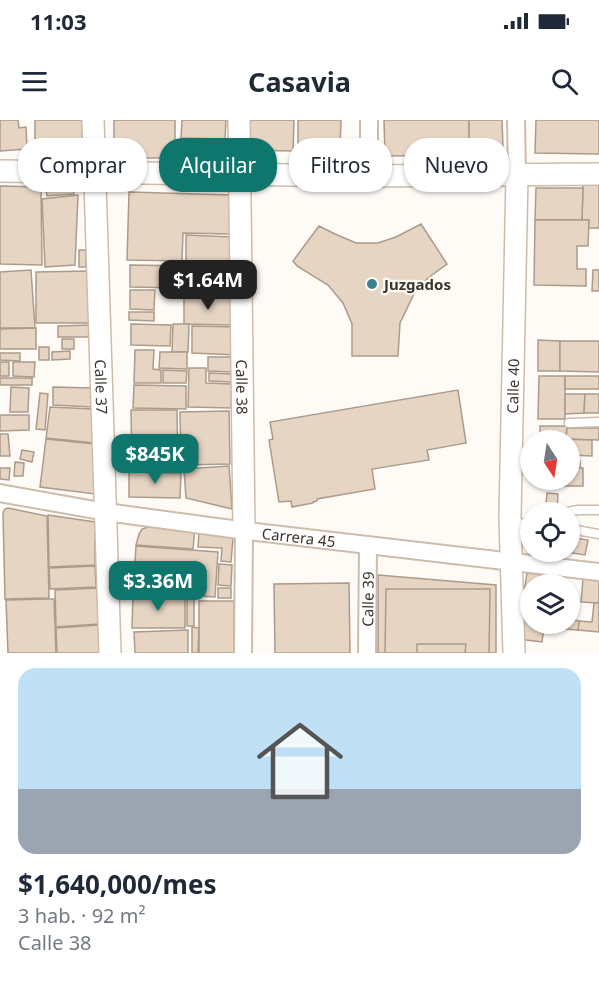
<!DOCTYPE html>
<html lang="es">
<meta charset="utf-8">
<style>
:root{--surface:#fff;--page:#f6f6f7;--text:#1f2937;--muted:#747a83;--accent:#0f766e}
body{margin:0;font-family:"Noto Sans",sans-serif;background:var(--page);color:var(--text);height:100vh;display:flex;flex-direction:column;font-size:22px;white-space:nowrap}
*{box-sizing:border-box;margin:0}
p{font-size:20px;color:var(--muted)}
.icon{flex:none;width:33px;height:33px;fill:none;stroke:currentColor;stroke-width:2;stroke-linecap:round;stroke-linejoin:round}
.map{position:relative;height:533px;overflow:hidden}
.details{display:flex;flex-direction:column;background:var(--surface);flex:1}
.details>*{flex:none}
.hud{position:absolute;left:18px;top:18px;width:564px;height:54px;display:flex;gap:12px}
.needle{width:39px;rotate:168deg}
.fabs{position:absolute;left:520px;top:310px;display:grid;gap:12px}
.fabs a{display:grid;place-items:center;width:60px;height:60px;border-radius:50%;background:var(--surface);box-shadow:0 2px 4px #0004;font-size:30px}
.price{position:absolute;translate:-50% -51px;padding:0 14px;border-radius:12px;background:var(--accent);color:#fff;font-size:20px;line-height:39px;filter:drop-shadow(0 2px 3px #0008)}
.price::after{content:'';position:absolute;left:50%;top:36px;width:18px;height:14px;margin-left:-9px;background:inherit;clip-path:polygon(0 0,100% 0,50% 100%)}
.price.current{background:#222;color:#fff}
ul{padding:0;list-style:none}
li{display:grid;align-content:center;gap:12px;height:318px;padding:0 18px}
li span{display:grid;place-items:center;height:186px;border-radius:18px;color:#555}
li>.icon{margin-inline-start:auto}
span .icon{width:108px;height:108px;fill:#fffc;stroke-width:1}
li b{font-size:26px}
.tag{padding:0 21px;border-radius:24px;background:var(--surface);box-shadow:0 2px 4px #0004;font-size:21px;line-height:54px}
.tag.current{background:var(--accent);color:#fff}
.status{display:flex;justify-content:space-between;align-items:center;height:42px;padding:0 30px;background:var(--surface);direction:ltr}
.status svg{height:16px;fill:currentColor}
header{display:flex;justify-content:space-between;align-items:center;height:78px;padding:0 18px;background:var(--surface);font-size:27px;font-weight:700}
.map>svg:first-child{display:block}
</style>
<div class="status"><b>11:03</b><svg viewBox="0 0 49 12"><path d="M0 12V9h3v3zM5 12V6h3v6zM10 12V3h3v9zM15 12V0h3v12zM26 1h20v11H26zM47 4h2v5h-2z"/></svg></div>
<header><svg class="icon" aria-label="menu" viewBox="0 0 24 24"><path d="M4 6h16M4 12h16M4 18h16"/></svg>Casavia<svg class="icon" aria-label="search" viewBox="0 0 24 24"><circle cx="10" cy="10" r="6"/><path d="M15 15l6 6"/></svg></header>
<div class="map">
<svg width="599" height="533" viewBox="0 0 599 533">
<rect width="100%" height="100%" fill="#fefbf7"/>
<!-- building -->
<g fill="#e7d5c4" stroke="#ac9b8a" stroke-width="1.5">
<polygon points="0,0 18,0 19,8 26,7 27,29 0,31"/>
<polygon points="35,0 83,0 82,28 35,29"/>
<rect x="114" y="0" width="61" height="38"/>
<polygon points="182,0 226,0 225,19 181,18"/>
<polygon points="246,0 294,0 293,31 246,30"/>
<polygon points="298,0 341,0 340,28 298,27"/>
<polygon points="384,0 469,0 469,35 385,36"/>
<polygon points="469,0 502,0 503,28 469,29"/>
<polygon points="536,0 599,0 599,34 535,33"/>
<polygon points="73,62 74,74 47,76 45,65"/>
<polygon points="583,62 599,62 599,108 588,108 589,100 582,100"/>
<polygon points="0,66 41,67 42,145 0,144"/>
<polygon points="536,68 583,68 582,100 535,100"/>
<polygon points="129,72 231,75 230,114 183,113 182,141 127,140"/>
<polygon points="78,75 75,145 45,147 42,79"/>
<polygon points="535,100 589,100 588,126 577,126 577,149 586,149 586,166 534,165"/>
<polygon points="421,104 447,144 428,158 414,174 400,203 398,236 352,236 352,204 343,183 328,165 297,146 293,141 319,106 335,114 356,123 378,123 396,117"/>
<polygon points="186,115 233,117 232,144 186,143"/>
<rect x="79" y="130" width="7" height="17"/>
<polygon points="130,145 186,146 185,168 130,167"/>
<polygon points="189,145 233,146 232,176 188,175"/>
<polygon points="31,150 35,208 0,208 0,152"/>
<polygon points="593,150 599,150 599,171 592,171"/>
<polygon points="89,151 89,203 36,203 36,152"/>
<polygon points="130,170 155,170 154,190 130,189"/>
<polygon points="184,177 232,178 231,205 184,204"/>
<polygon points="129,192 154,192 154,201 129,200"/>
<polygon points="131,204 171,205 170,226 131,225"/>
<polygon points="173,204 189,204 188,232 172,232"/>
<polygon points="91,205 91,217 58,217 58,206"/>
<polygon points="192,206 237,207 237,235 192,233"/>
<polygon points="36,208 36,229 0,229 0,209"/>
<rect x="62" y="219" width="12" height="10"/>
<polygon points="538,220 560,221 560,251 538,251"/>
<polygon points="560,221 599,221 599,252 560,251"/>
<rect x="39" y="227" width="10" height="13"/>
<polygon points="135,230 154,230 153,249 161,250 161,263 134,263"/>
<polygon points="70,231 70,239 52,240 52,232"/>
<polygon points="160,232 187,232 187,249 159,248"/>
<polygon points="0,233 20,233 20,241 0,240"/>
<polygon points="208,237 233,237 233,252 208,251"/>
<rect x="0" y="242" width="9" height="14"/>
<polygon points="13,242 35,242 34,257 13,256"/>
<polygon points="189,248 206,248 206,263 232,264 231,288 188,287"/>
<polygon points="163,250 187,251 186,263 163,263"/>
<polygon points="209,253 231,254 231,262 209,261"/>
<polygon points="539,256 565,256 565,299 538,299"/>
<rect x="565" y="256" width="34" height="13"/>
<rect x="0" y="258" width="32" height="7"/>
<polygon points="134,265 186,266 186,289 133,288"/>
<polygon points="11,267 29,268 28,292 10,292"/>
<polygon points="53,267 92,268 92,287 53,285"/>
<polygon points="458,270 466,323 427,330 429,340 372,349 375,369 317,379 317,381 313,382 313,383 292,387 291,381 279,382 269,320 273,319 270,302"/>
<polygon points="40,273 48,274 45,310 36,309"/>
<polygon points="565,274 585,274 584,293 565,294"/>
<polygon points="585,274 599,274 599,293 584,293"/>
<polygon points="50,287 93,289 95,323 46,318"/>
<polygon points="131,290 177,290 178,350 132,350"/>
<polygon points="229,291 230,344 181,345 180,292"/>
<polygon points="0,295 29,295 29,310 0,311"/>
<polygon points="540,306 567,306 566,319 540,319"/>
<polygon points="567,308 599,308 599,320 566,319"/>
<polygon points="0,314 8,314 10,336 0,336"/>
<polygon points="46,319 95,324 95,374 40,367"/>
<polygon points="555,319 592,320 592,336 570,335 570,321 555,321"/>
<polygon points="22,330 34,332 32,342 20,339"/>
<polygon points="570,341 580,341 580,348 583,348 583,366 543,366 543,360 570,360"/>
<polygon points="15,342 24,343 23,356 14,356"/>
<polygon points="229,346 232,389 186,378 184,349"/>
<polygon points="0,348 10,348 9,360 0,359"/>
<polygon points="129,352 181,353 180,378 129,377"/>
<polygon points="547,373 558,374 557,393 545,393"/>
<polygon points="8,388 47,396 49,478 5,479 3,393 5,389"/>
<polygon points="48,395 95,402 95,445 49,447"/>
<polygon points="154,405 195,408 193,429 136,425 139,414 142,409"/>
<polygon points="199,411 227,413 233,418 231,442 221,441 222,428 198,427"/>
<polygon points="570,417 588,420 585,435 565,432 570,432"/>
<polygon points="136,426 218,432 215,477 133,472"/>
<polygon points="219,444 232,445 231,466 218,465"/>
<polygon points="95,446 96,467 50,469 49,448"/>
<polygon points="527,453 557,457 556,465 531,465 531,486 522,485"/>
<polygon points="378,455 496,465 496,533 378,533"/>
<polygon points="583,459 599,461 599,483 581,482"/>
<polygon points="349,463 350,533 275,533 274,464"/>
<polygon points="97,468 99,504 56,507 55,470"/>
<rect x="218" y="468" width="13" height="10"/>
<polygon points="386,469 490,469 489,533 465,533 466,524 417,524 417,533 385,533"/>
<polygon points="133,474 185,477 185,508 132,508"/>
<rect x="187" y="478" width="7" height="28"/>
<polygon points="50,479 54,479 56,533 8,533 6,480"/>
<rect x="199" y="481" width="35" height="52"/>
<polygon points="594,483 599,483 599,512 578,510 579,501 592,502"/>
<polygon points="522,485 531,486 531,504 550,504 550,509 544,508 542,522 518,519"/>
<polygon points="570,489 573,489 572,500 579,501 578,510 565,509 565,504 570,504"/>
<polygon points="99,505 100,533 57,533 56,508"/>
<polygon points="192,507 199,508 198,533 192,533"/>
<polygon points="188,510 188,533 135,533 134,512"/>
</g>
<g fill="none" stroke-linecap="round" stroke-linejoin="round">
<!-- service casing -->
<g stroke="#cebcab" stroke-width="11">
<g id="service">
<polyline points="569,303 599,302"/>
<polyline points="563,393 578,390 599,390"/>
<polyline points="511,403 531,404"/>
<polyline points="570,409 599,414"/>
</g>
</g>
<!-- minor casing -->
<g stroke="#cebcab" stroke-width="20">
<g id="minor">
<polyline points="516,0 517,55"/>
<polyline points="369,56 369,0"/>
<path id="s1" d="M0 373 106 392 239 410 599 452"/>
<polyline points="243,533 244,410"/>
<path id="s2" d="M367 533 368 425"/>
</g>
</g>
<!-- tertiary casing -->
<g stroke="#cebcab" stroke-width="24">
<g id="tertiary">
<path id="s3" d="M93 0 110 533"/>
<path id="s4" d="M239 0 244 410"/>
<polyline points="0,51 369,56 599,54"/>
<path id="s5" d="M514 533 510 397 517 55"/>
</g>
</g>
<!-- service -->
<use href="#service" stroke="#fff" stroke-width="8"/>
<!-- minor -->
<use href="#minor" stroke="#fff" stroke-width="16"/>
<!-- tertiary -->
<use href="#tertiary" stroke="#fff" stroke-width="21"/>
</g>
<!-- markers -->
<circle fill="#3d8091" stroke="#fefbf7" stroke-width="2" cx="372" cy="164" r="6"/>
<g text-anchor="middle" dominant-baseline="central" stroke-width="4.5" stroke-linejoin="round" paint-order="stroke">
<!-- poi labels -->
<g font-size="15" font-weight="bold" fill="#3b342d" stroke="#fefbf7" text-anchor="start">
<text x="384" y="164">Juzgados</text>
</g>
<!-- street labels -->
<g font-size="15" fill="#3b342d" stroke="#fefbf7">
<text stroke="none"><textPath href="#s3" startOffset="267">Calle 37</textPath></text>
<text stroke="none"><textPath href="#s4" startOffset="267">Calle 38</textPath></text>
<text stroke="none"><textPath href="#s5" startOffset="267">Calle 40</textPath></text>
<text stroke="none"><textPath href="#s1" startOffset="302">Carrera 45</textPath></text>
<text stroke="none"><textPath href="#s2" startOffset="54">Calle 39</textPath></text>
</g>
</g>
</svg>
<div class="fabs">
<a><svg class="needle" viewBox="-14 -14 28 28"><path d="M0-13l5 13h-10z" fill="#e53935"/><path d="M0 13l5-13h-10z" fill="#747a83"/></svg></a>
<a><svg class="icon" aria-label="locate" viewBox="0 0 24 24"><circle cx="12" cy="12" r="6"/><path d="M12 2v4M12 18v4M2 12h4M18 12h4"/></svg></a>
<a><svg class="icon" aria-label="layers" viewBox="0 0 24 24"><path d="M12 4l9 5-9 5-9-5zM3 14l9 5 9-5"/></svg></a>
</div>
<b class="price current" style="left:208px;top:191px">$1.64M</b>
<b class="price" style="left:155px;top:365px">$845K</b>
<b class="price" style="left:158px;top:492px">$3.36M</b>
<div class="hud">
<a class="tag">Comprar</a>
<a class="tag current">Alquilar</a>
<a class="tag">Filtros</a>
<a class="tag">Nuevo</a>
</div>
</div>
<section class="details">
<ul>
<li><span style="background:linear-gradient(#bfe0f5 65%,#9aa5b1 0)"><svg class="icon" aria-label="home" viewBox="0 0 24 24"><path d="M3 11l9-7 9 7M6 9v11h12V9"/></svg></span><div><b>$1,640,000/mes</b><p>3 hab. · 92 m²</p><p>Calle 38</p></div></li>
</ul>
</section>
